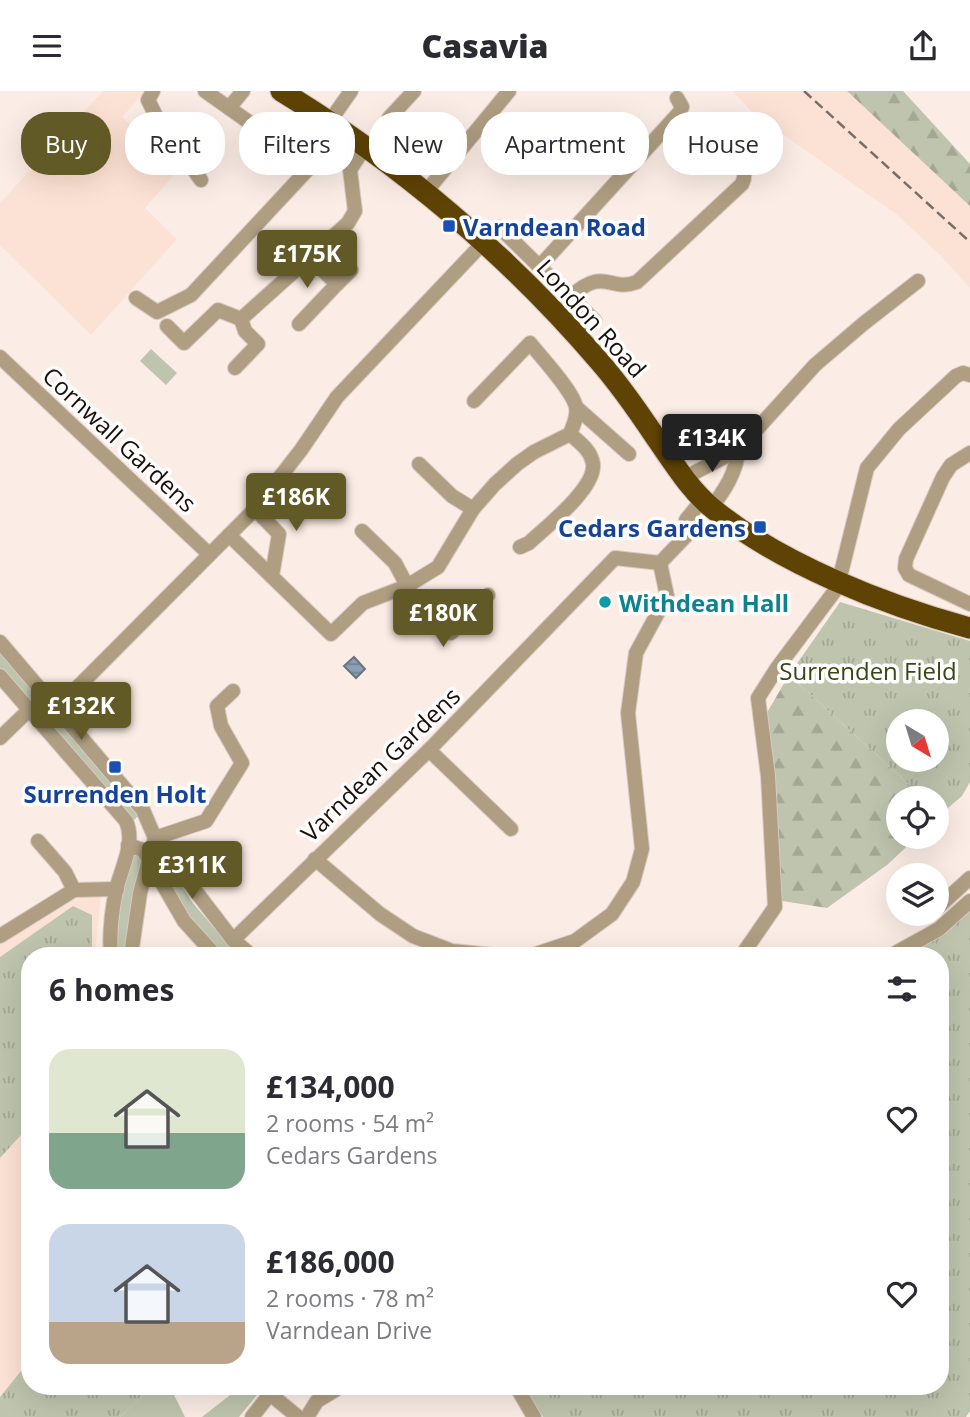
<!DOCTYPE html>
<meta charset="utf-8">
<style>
:root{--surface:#fff;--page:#f2f2f3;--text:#2b2b33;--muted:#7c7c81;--accent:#625a26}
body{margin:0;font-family:"Open Sans",sans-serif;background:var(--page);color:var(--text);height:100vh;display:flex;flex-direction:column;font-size:26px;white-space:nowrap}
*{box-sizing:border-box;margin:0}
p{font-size:23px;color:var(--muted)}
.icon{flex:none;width:38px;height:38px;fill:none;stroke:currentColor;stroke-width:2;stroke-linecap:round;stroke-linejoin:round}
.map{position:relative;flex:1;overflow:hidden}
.drawer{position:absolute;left:21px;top:856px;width:928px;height:448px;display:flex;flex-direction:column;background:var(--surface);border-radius:28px;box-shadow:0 7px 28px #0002}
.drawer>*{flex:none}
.guide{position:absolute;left:21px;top:21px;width:929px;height:63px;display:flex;gap:14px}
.needle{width:46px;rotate:142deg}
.fabs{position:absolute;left:886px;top:618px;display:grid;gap:14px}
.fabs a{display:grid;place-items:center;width:63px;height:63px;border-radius:50%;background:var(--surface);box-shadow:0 7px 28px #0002;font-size:35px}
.price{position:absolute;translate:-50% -60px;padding:0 16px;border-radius:7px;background:var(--accent);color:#fff;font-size:23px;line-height:46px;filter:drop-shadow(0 2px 4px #0008)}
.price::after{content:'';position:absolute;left:50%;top:42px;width:21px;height:16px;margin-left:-10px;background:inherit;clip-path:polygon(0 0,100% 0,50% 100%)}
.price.on{background:#222;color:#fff}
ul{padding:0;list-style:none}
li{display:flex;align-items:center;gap:21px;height:175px;padding:0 28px}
li span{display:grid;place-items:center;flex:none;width:196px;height:140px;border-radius:21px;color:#555}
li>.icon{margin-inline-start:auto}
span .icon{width:84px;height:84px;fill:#fffc;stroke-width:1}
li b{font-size:30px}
h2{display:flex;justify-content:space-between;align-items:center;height:84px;padding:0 28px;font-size:30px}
.chip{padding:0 24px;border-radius:28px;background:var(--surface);box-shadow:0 7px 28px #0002;font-size:24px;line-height:63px}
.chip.on{background:var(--accent);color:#fff}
header{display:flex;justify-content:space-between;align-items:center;height:91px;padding:0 28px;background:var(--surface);font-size:32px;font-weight:800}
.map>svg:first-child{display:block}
</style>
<header><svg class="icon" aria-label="menu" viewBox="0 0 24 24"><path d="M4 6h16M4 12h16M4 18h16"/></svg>Casavia<svg class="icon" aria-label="share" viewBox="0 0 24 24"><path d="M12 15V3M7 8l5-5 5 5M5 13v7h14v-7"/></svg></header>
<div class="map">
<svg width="970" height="1326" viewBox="0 0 970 1326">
<defs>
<pattern id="forest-firs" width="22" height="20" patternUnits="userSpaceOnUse" patternTransform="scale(1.75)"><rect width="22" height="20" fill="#bec4ad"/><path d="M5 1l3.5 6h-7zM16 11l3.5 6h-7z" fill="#a3a794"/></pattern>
<pattern id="park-tufts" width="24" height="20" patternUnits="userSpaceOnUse" patternTransform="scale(1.75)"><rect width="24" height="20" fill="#bec4ad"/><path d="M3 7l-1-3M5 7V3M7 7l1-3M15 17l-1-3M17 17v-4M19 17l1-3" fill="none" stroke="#a3a794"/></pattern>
<pattern id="water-rules" width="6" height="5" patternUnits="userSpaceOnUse" patternTransform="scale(1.75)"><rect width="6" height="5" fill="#8a9fb6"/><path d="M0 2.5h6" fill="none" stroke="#708092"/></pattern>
</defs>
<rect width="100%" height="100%" fill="#fbede5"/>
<!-- built -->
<g fill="#fce2d4">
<polygon points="103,0 145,0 122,26 179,78 145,117 177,148 91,244 0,154 0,112"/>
<polygon points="732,0 903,0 970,73 970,197 940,164 896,123 754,23"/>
<polygon points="90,803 101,803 95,864 30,864 30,1295 187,1295 173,1302 185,1326 0,1326 0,852 66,811"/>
</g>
<!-- grass -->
<g fill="#bec4ad">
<polygon points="151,258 177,282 166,294 140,270"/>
<polygon points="0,559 49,615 42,624 0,579"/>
<polygon points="57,629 63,631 139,724 133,730 128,727 51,637 52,632"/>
<polygon points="160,760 192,811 237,864 217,864 188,827 152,770"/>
<polygon points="136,763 144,768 127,864 115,864 123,795 131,765"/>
<polygon points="152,1295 187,1295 173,1302 185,1326 120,1326"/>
<polygon points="226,1295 260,1295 262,1298 239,1326 202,1326 230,1304"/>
</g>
<!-- forest -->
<g fill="url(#forest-firs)">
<polygon points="847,0 903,0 970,73 970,115"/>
<polygon points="789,584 924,707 898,707 898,746 917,746 887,774 827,817 776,809 765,625"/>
</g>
<!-- park -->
<g fill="url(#park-tufts)" fill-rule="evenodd">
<path d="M840 511 970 550V691L962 705 941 723 936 718V707H924L789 584ZM936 630V668H898V630Z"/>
<polygon points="73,815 92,824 92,864 30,864 30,1034 0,1067 0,866"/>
<polygon points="970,817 970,1320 966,1326 543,1326 523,1295 940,1295 940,864 903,864 951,838"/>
<polygon points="30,1269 30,1295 152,1295 120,1326 0,1326 0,1306"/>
</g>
<!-- water -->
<polygon fill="url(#water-rules)" stroke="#697482" stroke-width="2" points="354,566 365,578 356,587 344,575"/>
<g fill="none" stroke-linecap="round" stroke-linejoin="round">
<!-- minor casing -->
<g stroke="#d7cac2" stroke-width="16">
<g id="minor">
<polyline points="153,0 148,9 158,29 201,89"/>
<polyline points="205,0 229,17 243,0"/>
<polyline points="389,27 414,0"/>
<polyline points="330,30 351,0"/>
<polyline points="425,102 509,0"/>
<polyline points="499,136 595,230 578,245"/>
<polyline points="540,175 679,22 682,16 677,7"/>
<polyline points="337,193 351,179"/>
<path d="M570 206C606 174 608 202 637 191L742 93C752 72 728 56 715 42"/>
<polyline points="136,207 157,221 191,204 311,75 229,17"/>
<polyline points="299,233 337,193 309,166"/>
<polyline points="167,235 184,252 218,219 241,228 348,132 355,120 350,79 365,56"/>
<polyline points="0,266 209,463"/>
<polyline points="235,277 258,253 245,240 241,228"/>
<polyline points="577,317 629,363"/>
<polyline points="970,362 951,374 943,386 906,468 905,477 909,484 970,513"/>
<polyline points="419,373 452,405 473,418"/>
<polyline points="684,387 738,359 815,274 863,233 918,190"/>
<path d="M711 417C724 400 737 381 738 359"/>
<polyline points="255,418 279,443 272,485"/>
<polyline points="362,440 395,472 413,506 451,542 488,504"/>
<path d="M229 444 331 543 363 512 407 495 438 476 473 418 495 393 517 373 534 361 570 343C573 335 578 325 576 316 573 300 541 266 530 252L474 310"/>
<path d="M520 456 529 452C546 436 596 397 593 373 591 359 579 351 570 343"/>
<polyline points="660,472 686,445 686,429 703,408"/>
<polyline points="0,551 143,719 155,747 140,802 131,864"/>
<path d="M0 585 126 730C136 752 121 777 116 799 112 819 109 844 111 864"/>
<polyline points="233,600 217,615 221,635 242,672 206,730 155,747 233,849 251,864"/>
<polyline points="42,632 255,418 301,359 337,306 484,151"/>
<polyline points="0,647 30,618"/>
<polyline points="429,659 511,738"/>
<polyline points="38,750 65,781 74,799"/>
<polyline points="128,754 143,759 184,830 215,864"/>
<polyline points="936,818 970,787"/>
<polyline points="0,845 74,799 117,798"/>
<polyline points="233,849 429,659 615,467 660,472 667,505 636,562 628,622 642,758 633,791 612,823 575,850 533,864 492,864 452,860 413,845 380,823 315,768"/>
<polyline points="742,864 775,816 768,685 758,607 777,577 834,501 839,490 867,377 899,338 956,285 963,282 970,284"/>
<polyline points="892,864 939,838 970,810"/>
<polyline points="266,1295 270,1303 298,1326"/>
<polyline points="516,1295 534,1326"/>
<polyline points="252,1326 270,1303"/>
<polyline points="307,1326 317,1310 342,1295"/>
</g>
</g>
<!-- highway casing -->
<g stroke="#d7cac2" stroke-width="23">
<path id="highway" d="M281 0C400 72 509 165 599 270 620 294 638 320 656 347 673 371 689 398 712 417 778 472 887 515 970 537"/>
</g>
<!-- minor -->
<use href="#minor" stroke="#af9e81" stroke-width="14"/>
<!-- highway -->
<use href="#highway" stroke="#5f4305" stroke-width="21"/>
<!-- rail -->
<polyline stroke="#796d66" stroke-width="2.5" stroke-dasharray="10 5" stroke-linecap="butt" points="804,0 970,151"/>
</g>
<!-- markers -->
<g fill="#1a4fb4" stroke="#fdfdfd" stroke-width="2.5">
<rect x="442" y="128" width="14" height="14" rx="3.5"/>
<rect x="753" y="429" width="14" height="14" rx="3.5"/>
<rect x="108" y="669" width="14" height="14" rx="3.5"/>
</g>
<circle fill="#0f9aa8" stroke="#fdfdfd" stroke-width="2.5" cx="605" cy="511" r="7"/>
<g text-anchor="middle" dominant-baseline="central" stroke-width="7" stroke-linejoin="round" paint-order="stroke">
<!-- transit labels -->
<g font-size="24" font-weight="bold" fill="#164399" stroke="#fdfdfd" text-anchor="start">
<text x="463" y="135">Varndean Road</text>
<text x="746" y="436" text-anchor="end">Cedars Gardens</text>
<text x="115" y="702" text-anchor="middle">Surrenden Holt</text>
</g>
<!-- street labels -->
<g font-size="24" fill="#1b1009" stroke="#fdfdfd">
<text transform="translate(592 227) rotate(48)">London Road</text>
<text transform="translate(120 348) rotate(43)">Cornwall Gardens</text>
<text transform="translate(380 673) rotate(-44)">Varndean Gardens</text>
</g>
<!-- culture labels -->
<g font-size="24" font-weight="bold" fill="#0d838f" stroke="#fdfdfd" text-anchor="start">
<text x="619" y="511">Withdean Hall</text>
</g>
<!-- park labels -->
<g font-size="24" fill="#3c4515" stroke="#fdfdfd">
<text x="868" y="579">Surrenden Field</text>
</g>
</g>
</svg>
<div class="fabs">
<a><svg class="needle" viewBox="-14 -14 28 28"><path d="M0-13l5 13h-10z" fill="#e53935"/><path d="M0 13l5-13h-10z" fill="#7c7c81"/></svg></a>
<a><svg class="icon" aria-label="locate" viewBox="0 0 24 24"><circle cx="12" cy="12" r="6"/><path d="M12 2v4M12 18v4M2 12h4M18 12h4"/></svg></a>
<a><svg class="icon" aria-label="layers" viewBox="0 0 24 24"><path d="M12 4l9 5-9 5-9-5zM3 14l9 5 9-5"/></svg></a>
</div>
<b class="price" style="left:307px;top:199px">£175K</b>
<b class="price on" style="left:712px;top:383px">£134K</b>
<b class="price" style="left:296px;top:442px">£186K</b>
<b class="price" style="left:443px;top:558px">£180K</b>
<b class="price" style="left:81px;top:651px">£132K</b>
<b class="price" style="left:192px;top:810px">£311K</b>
<div class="guide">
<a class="chip on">Buy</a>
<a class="chip">Rent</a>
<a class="chip">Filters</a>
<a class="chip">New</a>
<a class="chip">Apartment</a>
<a class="chip">House</a>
</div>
<section class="drawer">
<h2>6 homes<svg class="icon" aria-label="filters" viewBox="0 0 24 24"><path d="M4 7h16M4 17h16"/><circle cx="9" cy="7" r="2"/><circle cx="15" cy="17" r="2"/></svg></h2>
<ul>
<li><span style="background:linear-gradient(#dfe7d0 60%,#7fa58c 0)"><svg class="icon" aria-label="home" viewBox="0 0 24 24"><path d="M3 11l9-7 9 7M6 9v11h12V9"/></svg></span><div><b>£134,000</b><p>2 rooms · 54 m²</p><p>Cedars Gardens</p></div><svg class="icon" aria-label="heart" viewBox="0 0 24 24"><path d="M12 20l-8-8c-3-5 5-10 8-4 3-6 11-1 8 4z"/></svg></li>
<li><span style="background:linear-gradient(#c9d6e8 70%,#b9a48a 0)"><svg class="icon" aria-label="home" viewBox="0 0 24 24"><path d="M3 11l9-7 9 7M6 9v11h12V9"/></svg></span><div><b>£186,000</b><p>2 rooms · 78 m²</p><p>Varndean Drive</p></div><svg class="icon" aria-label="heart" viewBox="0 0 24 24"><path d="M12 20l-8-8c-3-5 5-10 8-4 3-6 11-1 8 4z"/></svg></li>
</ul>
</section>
</div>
